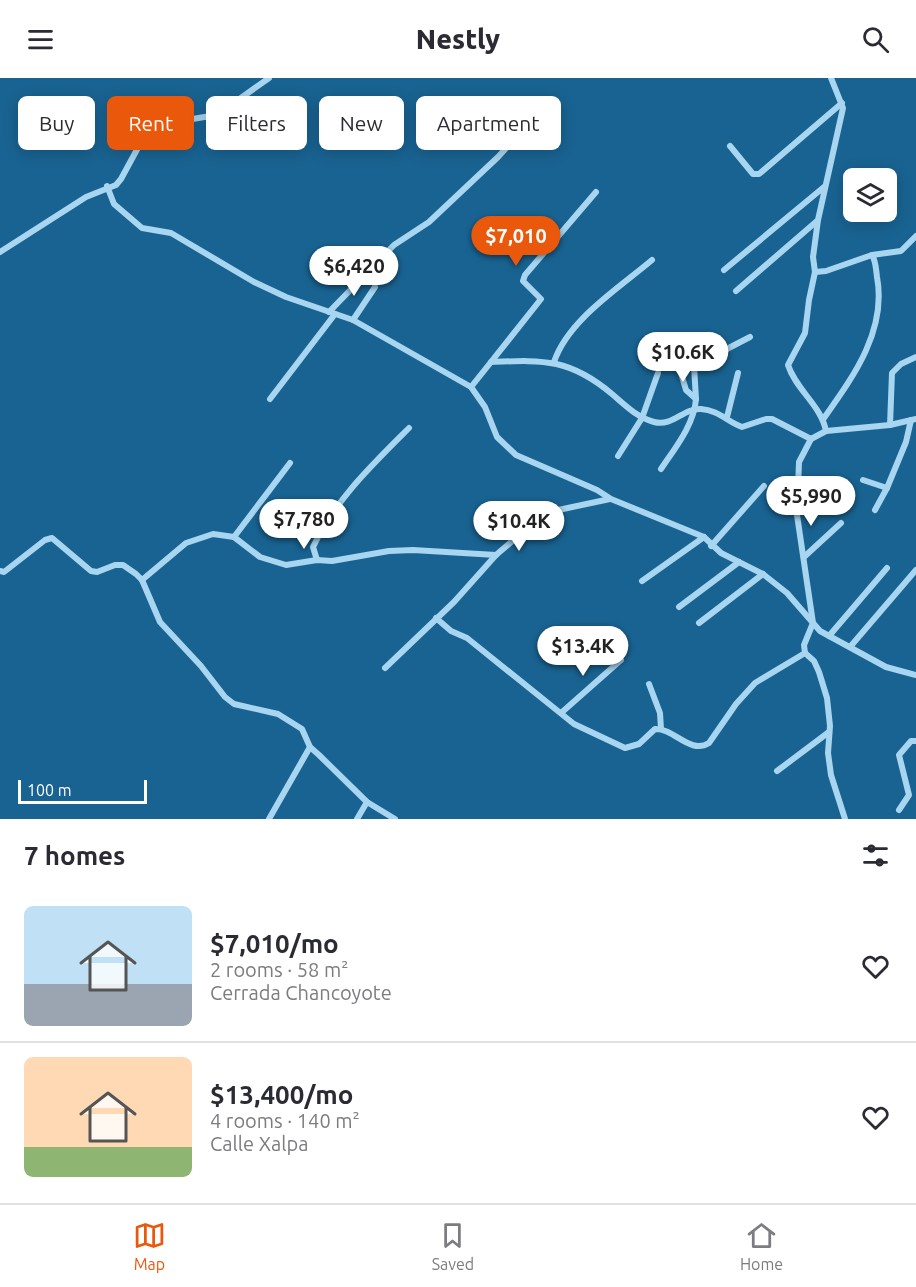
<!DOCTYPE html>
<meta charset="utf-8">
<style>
:root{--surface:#fff;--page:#f7f7f7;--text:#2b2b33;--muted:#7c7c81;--line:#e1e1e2;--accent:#ea580c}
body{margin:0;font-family:Ubuntu,sans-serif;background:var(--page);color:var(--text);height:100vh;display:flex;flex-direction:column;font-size:22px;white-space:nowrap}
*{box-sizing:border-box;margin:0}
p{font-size:20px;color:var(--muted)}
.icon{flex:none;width:33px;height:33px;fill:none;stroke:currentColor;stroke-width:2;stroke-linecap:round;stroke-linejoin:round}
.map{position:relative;height:741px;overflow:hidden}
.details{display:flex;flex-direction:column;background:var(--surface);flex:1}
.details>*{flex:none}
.hud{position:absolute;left:18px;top:18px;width:600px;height:54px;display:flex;gap:12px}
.controls{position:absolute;left:843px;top:90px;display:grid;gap:12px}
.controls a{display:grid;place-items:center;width:54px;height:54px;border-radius:9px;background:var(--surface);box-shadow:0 3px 15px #0003;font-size:30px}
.scale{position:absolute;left:18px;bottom:15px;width:129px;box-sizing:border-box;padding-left:6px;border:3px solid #fff;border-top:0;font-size:16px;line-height:21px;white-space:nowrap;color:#fff;-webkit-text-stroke:4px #196392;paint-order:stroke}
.price{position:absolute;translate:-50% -51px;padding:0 14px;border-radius:21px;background:#fff;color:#222;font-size:20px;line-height:39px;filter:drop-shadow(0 2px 3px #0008)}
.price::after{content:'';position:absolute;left:50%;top:36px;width:18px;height:14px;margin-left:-9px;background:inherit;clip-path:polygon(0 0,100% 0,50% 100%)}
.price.current{background:var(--accent);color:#fff}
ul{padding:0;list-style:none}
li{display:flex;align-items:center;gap:18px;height:150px;padding:0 24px}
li+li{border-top:2px solid var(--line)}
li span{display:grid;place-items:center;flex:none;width:168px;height:120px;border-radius:9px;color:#555}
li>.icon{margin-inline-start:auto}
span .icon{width:72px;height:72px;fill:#fffc;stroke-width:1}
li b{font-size:26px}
h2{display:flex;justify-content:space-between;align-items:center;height:72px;padding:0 24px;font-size:26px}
.pill{padding:0 21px;border-radius:9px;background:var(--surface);box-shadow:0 3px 15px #0003;font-size:21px;line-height:54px}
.pill.current{background:var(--accent);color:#fff}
header{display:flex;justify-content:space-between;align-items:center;height:78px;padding:0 24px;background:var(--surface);font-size:27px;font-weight:800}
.dock{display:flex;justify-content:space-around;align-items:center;height:84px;border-top:2px solid var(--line);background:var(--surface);font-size:16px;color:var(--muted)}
.dock a{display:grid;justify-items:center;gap:3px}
.dock .current{color:var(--accent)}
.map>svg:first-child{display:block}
</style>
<header><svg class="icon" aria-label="menu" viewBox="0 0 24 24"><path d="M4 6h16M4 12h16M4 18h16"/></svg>Nestly<svg class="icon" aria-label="search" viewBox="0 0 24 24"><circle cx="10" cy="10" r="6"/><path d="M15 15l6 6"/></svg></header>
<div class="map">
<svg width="916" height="741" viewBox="0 0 916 741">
<rect width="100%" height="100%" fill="#196392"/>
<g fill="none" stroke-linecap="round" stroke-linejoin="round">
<!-- street -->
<g stroke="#a8d5ef" stroke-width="6">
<polyline points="730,68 753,96 759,96 842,25"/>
<polyline points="107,108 114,126 142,150 171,155 254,204 286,219 353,242 471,309 485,329 497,359 516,377 597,412 611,421 704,459 721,475 763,496 787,515 820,553 886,589 916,597"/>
<polyline points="0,174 86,119 116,107 121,101 147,53 155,47 217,37 269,0"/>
<polyline points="872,177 901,173 916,158"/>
<polyline points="724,192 824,109"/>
<path d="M815 194 826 193 872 177C876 183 876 192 877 199 887 253 853 299 824 340"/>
<polyline points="736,213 817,143"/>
<polyline points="329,234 394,167 429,144 498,79 542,31"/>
<polyline points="353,242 375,209"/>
<polyline points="685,264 694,288 750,259"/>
<polyline points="491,284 541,221 523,203 525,197 596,114"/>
<path d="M554 284C568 242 619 210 652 182"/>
<polyline points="694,288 696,321"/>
<path d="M471 309 491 284C543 282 569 280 612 316 625 327 636 339 654 344 673 349 683 330 701 331 718 332 728 344 742 349L766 341H772L811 361"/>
<polyline points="270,321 335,236"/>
<polyline points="727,339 738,295"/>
<polyline points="890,347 892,295 901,286 916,279"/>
<path d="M826 353C821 327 796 312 788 287L805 255 809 222 815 194 813 179 818 142 843 30 831 0"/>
<polyline points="618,378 642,340 658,295"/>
<path d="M661 391C675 370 694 347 696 321L686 312 680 292"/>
<polyline points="863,402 887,410 906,364 911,342"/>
<polyline points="875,432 887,410"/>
<polyline points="234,459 290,385"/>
<polyline points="711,468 764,408"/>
<polyline points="804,479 841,445"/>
<path d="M317 482 313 469C335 422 373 386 409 350"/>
<polyline points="0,493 4,494 45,462 52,460 91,493 97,494 115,487 123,487 136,496 142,502 160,544 201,588 225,619 234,626 278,636 302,651 310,669 319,677 367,724 395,741"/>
<polyline points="142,502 186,465 213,456 234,459 260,479 286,487 317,482 332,483 389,473 413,472 496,477"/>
<polyline points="642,503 704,459"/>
<polyline points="679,529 739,484"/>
<path d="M436 540 451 553 467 560 574 646 625 670 639 666 655 651C674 650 690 677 709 665L736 626 755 605 805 575"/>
<polyline points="699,545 763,496"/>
<polyline points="829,558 887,490"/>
<polyline points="850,569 916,492"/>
<polyline points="385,590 454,524 496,477 530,448 549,434 610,421"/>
<polyline points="649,606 660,635 661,651"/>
<polyline points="561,635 621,582"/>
<polyline points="777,693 829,654"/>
<polyline points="899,732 909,717 899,677 911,663 916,663"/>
<polyline points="269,741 310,669"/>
<polyline points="357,741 367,724"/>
<polyline points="845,741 831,697 828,675 830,648 827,620 819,594 814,583 805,575 804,567 813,545 797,437 799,384 811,361 826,353 890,347 916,341"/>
</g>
</g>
</svg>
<div class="controls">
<a><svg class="icon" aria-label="layers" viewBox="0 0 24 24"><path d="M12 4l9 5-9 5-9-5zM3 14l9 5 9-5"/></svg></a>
</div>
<div class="scale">100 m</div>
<b class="price current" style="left:516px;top:189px">$7,010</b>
<b class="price" style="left:354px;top:219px">$6,420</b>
<b class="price" style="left:683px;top:305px">$10.6K</b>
<b class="price" style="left:811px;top:449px">$5,990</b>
<b class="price" style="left:304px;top:472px">$7,780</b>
<b class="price" style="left:519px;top:474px">$10.4K</b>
<b class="price" style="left:583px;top:599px">$13.4K</b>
<div class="hud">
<a class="pill">Buy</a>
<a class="pill current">Rent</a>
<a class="pill">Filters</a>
<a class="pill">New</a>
<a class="pill">Apartment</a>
</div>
</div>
<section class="details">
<h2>7 homes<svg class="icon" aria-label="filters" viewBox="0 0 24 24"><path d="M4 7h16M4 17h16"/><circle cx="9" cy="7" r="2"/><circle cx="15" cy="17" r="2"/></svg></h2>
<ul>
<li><span style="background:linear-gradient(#bfe0f5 65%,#9aa5b1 0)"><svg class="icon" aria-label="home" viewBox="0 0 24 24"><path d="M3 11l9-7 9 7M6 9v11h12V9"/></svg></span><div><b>$7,010/mo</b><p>2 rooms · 58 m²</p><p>Cerrada Chancoyote</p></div><svg class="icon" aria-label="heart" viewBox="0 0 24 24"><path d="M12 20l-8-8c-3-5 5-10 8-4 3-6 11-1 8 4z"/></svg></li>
<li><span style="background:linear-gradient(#ffd9b3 75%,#8fb573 0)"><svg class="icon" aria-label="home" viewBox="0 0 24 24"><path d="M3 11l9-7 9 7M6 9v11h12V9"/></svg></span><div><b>$13,400/mo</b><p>4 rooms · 140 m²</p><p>Calle Xalpa</p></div><svg class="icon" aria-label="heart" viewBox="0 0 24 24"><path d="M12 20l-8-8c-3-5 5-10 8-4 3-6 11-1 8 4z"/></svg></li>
</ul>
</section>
<nav class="dock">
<a class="current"><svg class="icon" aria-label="map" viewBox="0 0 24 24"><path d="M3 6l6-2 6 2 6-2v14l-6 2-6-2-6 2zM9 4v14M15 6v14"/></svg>Map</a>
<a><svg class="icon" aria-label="saved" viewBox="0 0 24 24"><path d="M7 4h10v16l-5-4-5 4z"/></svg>Saved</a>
<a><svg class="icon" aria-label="home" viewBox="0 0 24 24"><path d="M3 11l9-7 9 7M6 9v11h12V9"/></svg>Home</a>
</nav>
